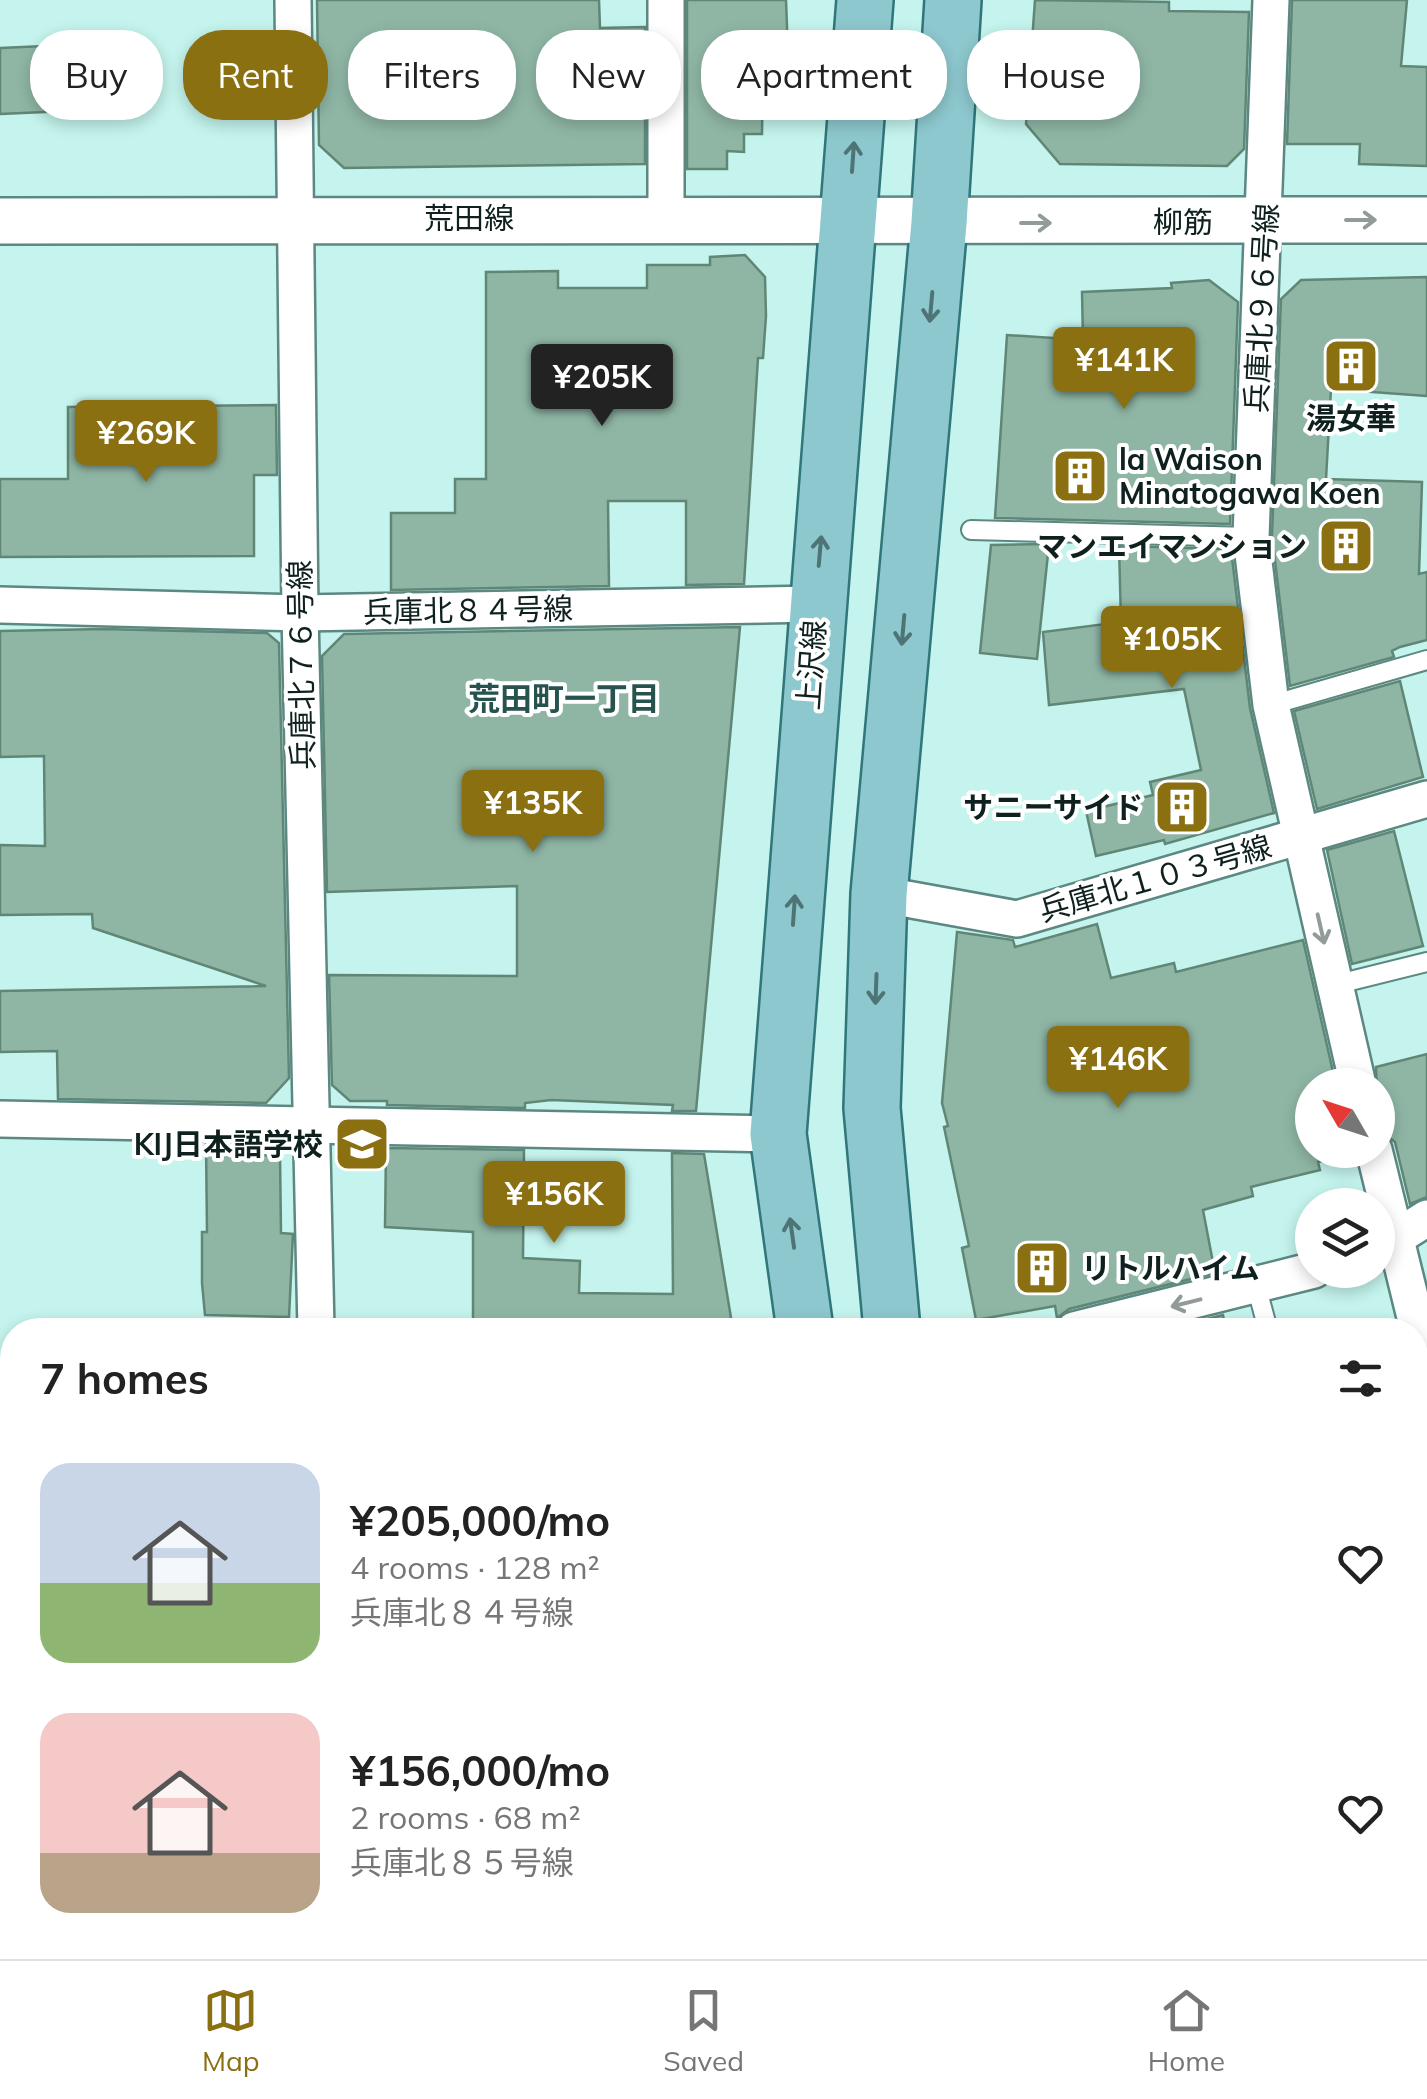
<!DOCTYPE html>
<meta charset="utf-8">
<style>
:root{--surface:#fff;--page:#f2f2f2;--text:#222;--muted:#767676;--line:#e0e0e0;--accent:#8a7011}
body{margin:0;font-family:Mulish,"Noto Sans JP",sans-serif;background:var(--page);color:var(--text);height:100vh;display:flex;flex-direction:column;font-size:38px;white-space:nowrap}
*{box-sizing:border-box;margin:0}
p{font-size:32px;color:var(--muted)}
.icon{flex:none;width:55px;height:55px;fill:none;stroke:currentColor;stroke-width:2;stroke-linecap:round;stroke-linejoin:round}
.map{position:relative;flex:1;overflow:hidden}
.details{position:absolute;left:0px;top:1318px;width:1428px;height:642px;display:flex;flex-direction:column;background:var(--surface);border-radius:40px 40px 0 0;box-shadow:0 5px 15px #0003}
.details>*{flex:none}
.hud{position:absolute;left:30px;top:30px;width:1368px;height:90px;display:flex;gap:20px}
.needle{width:65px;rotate:309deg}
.tools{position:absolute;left:1295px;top:1068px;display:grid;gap:20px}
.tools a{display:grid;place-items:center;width:100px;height:100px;border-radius:50%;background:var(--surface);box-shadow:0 5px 15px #0003;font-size:50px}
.price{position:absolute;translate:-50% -85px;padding:0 22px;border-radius:10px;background:var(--accent);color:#fff;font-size:32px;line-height:65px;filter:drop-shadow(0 2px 5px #0008)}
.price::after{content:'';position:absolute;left:50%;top:60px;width:30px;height:22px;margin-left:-15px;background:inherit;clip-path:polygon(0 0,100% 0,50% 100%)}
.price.selected{background:#222;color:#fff}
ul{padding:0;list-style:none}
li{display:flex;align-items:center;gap:30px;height:250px;padding:0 40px}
li span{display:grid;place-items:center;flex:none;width:280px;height:200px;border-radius:30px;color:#555}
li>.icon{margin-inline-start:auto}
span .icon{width:120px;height:120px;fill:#fffc;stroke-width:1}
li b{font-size:42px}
h2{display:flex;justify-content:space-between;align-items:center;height:120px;padding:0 40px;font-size:42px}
.chip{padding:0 35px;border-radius:40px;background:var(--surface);box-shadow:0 5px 15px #0003;font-size:35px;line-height:90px}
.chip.selected{background:var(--accent);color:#fff}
.tabs{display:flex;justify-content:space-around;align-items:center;height:140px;border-top:2px solid var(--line);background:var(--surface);font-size:28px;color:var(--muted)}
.tabs a{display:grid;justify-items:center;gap:5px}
.tabs .selected{color:var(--accent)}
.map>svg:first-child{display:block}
</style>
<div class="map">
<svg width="1427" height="1959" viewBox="0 0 1427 1959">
<rect width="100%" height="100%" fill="#c4f4ed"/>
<!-- green -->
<polygon fill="#99c49e" points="1415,1693 1427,1698 1427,1959 673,1959 717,1948 1415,1948"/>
<!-- building -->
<g fill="#8fb6a5" stroke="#608676" stroke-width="2.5">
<polygon points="317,0 599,0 600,28 645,27 645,164 344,168 319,145"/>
<polygon points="687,0 786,0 788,53 763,54 762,134 744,134 744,152 727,151 727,169 687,169"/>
<polygon points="1035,0 1169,2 1169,11 1249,12 1244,149 1227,166 1060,164 1026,124"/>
<polygon points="1292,0 1407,0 1401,66 1427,67 1427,166 1359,164 1360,144 1287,144"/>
<polygon points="133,42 136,108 0,114 0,48"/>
<polygon points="745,255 765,277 766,316 763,358 758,358 744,584 686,585 686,501 608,501 609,586 391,590 391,513 455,513 455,479 486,479 486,272 558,271 558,288 647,288 647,265 710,265 710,257"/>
<polygon points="1427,277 1427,396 1331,389 1326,479 1422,482 1419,574 1427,572 1427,640 1400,647 1392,651 1394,657 1290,686 1272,536 1281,299 1301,280"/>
<polygon points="1209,280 1238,302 1230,524 995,518 1007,335 1083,340 1082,292 1172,288 1171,283"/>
<polygon points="276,405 277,475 254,475 254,556 0,557 0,479 68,479 68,407"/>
<polygon points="1049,544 1037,659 980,653 991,545"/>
<polygon points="1119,546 1231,549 1250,708 1274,813 1165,844 1164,840 1096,856 1086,811 1153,795 1150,782 1201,770 1184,689 1049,705 1043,632 1121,622"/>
<polygon points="740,627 696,1111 672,1111 673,1105 551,1100 525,1103 525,1108 387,1105 387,1101 350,1101 332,1085 329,975 517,976 517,886 327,892 322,656 344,634"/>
<polygon points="103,629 267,633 279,643 289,1078 266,1103 58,1099 57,1051 0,1052 0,991 266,986 93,928 92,914 0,915 0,845 45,846 44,756 0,757 0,631"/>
<polygon points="1400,681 1423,777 1317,809 1294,711"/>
<polygon points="1394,831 1423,946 1352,964 1327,850"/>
<polygon points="1097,924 1111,978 1174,963 1176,972 1303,940 1336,1085 1312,1085 1312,1150 1353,1153 1318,1162 1320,1170 1251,1187 1253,1196 1203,1210 1215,1273 1069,1309 1057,1318 1055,1306 976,1320 962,1248 969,1246 944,1127 948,1126 942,1103 957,932 1013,940 1015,947"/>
<polygon points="1427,1054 1427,1197 1410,1204 1395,1142 1378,1129 1376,1067"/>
<polygon points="206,1144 227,1145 217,1156 280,1155 281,1233 293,1234 289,1317 205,1315 202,1283 202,1232 207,1232"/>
<polygon points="386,1148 524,1150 523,1258 580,1261 579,1293 673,1294 672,1153 704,1154 733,1330 473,1330 473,1232 385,1227"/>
<polygon points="1223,1315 1226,1330 1162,1330"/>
</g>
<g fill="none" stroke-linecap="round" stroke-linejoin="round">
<!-- pedestrian-tunnel -->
<polyline stroke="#a0cac4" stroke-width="28" stroke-dasharray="28 14" stroke-linecap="butt" points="180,1959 240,1948"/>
<!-- service casing -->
<g stroke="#5c8882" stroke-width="22">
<g id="service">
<polyline points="971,530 1251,537"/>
<polyline points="1271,705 1427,660"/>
<polyline points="1334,985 1427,962"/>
<polyline points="1256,1285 1268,1330"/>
</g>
</g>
<!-- minor casing -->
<g stroke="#5c8882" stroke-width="40">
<g id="minor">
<polyline points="293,0 300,613 316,1330"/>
<polyline points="1271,0 1251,537 1271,705 1358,1085"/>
<polyline points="666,218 666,0"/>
<polyline points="0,605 300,613 815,604"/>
<polyline points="879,894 1017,919 1427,799"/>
<polyline points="0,1119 778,1134"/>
<polyline points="1374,1150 1427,1366"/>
<polyline points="1378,1249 1427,1218"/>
<polyline points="1074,1330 1314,1270"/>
<polyline points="0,1431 12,1431"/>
<polyline points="0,1680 12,1679"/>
</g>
</g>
<!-- tertiary casing -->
<g stroke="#5c8882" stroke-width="50">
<g id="tertiary">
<polyline points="0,221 1427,220"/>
<polyline points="1415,1609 1427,1604"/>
</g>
</g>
<!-- primary casing -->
<g stroke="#30767b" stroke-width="60">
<g id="primary">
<polyline points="805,1330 778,1134 865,0"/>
<polyline points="892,1330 872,1108 879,894 939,223 953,0"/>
<polyline points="917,1948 919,1959"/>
<polyline points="1012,1948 1014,1959"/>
</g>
</g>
<!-- path -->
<g stroke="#7ea29d" stroke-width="6" stroke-dasharray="10 5" stroke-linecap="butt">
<polyline points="1415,1927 1427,1925"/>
<polyline points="1380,1948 1389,1959"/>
<polyline points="1117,1959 1242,1948"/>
</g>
<!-- service -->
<use href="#service" stroke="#fff" stroke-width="18"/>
<!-- minor -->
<use href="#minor" stroke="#fff" stroke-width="35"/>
<!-- tertiary -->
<use href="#tertiary" stroke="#fff" stroke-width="45"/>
<!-- primary -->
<use href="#primary" stroke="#8dc8ce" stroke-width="55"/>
</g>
<!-- one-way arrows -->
<defs><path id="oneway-shaft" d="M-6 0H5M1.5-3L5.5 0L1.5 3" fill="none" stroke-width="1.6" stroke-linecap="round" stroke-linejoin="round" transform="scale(2.5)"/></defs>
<g stroke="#4e7476">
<use href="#oneway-shaft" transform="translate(853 157) rotate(-86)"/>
<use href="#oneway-shaft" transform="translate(931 307) rotate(95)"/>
<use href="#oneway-shaft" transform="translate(820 551) rotate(-85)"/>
<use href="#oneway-shaft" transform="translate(903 630) rotate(95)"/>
<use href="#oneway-shaft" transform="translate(794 910) rotate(-86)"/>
<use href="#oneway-shaft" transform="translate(876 989) rotate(92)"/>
<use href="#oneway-shaft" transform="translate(792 1233) rotate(-98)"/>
</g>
<g stroke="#939b9a">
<use href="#oneway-shaft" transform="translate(1361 220)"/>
<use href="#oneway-shaft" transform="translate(1036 223)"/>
<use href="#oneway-shaft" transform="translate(1321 929) rotate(77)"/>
<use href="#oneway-shaft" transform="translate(1186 1303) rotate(166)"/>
</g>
<!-- icons -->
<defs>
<g id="building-square" transform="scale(2.875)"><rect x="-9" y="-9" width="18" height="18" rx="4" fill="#8a7011" stroke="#fff"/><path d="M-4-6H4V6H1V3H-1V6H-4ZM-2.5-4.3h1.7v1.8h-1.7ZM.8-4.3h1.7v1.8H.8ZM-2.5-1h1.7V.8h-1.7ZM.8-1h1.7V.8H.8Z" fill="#fff"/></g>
<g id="school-square" transform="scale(2.875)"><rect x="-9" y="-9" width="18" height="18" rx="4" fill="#8a7011" stroke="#fff"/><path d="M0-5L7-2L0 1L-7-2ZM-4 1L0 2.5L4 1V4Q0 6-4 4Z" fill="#fff"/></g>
</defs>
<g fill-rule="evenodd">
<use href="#building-square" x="1351" y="366"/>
<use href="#building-square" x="1080" y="476"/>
<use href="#building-square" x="1346" y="546"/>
<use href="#building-square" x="1182" y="807"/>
<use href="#school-square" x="362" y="1144"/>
<use href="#building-square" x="1042" y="1268"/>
</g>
<g text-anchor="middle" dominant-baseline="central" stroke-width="8" stroke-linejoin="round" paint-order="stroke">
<!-- street labels -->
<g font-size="30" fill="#0f211f" stroke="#fff">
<text x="469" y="218">荒田線</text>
<text x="1183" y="222">柳筋</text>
<text transform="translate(1261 308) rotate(-87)">兵庫北９６号線</text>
<text transform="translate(468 610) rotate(-1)">兵庫北８４号線</text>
<text transform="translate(301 665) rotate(-91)">兵庫北７６号線</text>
<text transform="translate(811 665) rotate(-86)">上沢線</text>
<text transform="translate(1155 878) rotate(-16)">兵庫北１０３号線</text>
</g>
<!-- poi labels -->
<g font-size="30" font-weight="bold" fill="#0f211f" stroke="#fff" text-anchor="end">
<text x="1351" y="418" text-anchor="middle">湯女華</text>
<text x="1119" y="459" text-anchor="start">la Waison<tspan x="1119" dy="34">Minatogawa Koen</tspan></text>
<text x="1307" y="546">マンエイマンション</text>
<text x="1143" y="807">サニーサイド</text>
<text x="323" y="1144">KIJ日本語学校</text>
<text x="1081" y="1268" text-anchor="start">リトルハイム</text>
</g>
<!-- neighbourhood labels -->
<g font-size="32" font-weight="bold" fill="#27534e" stroke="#fff">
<text x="564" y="698">荒田町一丁目</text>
</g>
</g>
</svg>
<div class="tools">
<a><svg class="needle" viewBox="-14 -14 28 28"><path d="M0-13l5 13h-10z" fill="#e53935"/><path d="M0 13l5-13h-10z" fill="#767676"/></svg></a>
<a><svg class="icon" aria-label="layers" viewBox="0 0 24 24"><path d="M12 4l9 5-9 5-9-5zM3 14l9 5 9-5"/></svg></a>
</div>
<b class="price" style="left:1124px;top:412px">¥141K</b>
<b class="price selected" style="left:602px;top:429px">¥205K</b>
<b class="price" style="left:146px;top:485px">¥269K</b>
<b class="price" style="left:1172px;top:691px">¥105K</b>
<b class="price" style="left:533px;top:855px">¥135K</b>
<b class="price" style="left:1118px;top:1111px">¥146K</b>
<b class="price" style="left:554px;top:1246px">¥156K</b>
<div class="hud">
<a class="chip">Buy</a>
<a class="chip selected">Rent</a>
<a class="chip">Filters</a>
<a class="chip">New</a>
<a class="chip">Apartment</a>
<a class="chip">House</a>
</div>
<section class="details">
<h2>7 homes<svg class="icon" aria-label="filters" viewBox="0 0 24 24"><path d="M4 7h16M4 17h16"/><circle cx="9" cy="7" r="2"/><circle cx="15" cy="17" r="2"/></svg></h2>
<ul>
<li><span style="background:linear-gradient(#c9d6e8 60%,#8fb573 0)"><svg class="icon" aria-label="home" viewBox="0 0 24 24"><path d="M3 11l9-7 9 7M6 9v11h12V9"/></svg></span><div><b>¥205,000/mo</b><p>4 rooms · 128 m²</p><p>兵庫北８４号線</p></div><svg class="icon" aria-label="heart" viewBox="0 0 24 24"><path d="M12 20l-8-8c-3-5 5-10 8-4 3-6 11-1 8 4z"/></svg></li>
<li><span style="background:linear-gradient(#f6c9c9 70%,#b9a48a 0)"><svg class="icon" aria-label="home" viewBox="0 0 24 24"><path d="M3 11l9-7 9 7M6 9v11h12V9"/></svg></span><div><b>¥156,000/mo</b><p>2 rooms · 68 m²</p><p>兵庫北８５号線</p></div><svg class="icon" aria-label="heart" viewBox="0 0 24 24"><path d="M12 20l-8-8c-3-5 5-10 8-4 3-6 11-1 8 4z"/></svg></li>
</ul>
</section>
</div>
<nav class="tabs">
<a class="selected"><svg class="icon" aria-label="map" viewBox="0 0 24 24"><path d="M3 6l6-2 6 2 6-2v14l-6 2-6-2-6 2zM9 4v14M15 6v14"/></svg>Map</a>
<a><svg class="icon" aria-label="saved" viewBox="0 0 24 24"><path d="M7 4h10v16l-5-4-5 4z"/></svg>Saved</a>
<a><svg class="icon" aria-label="home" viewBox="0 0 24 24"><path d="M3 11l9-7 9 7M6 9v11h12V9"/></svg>Home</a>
</nav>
